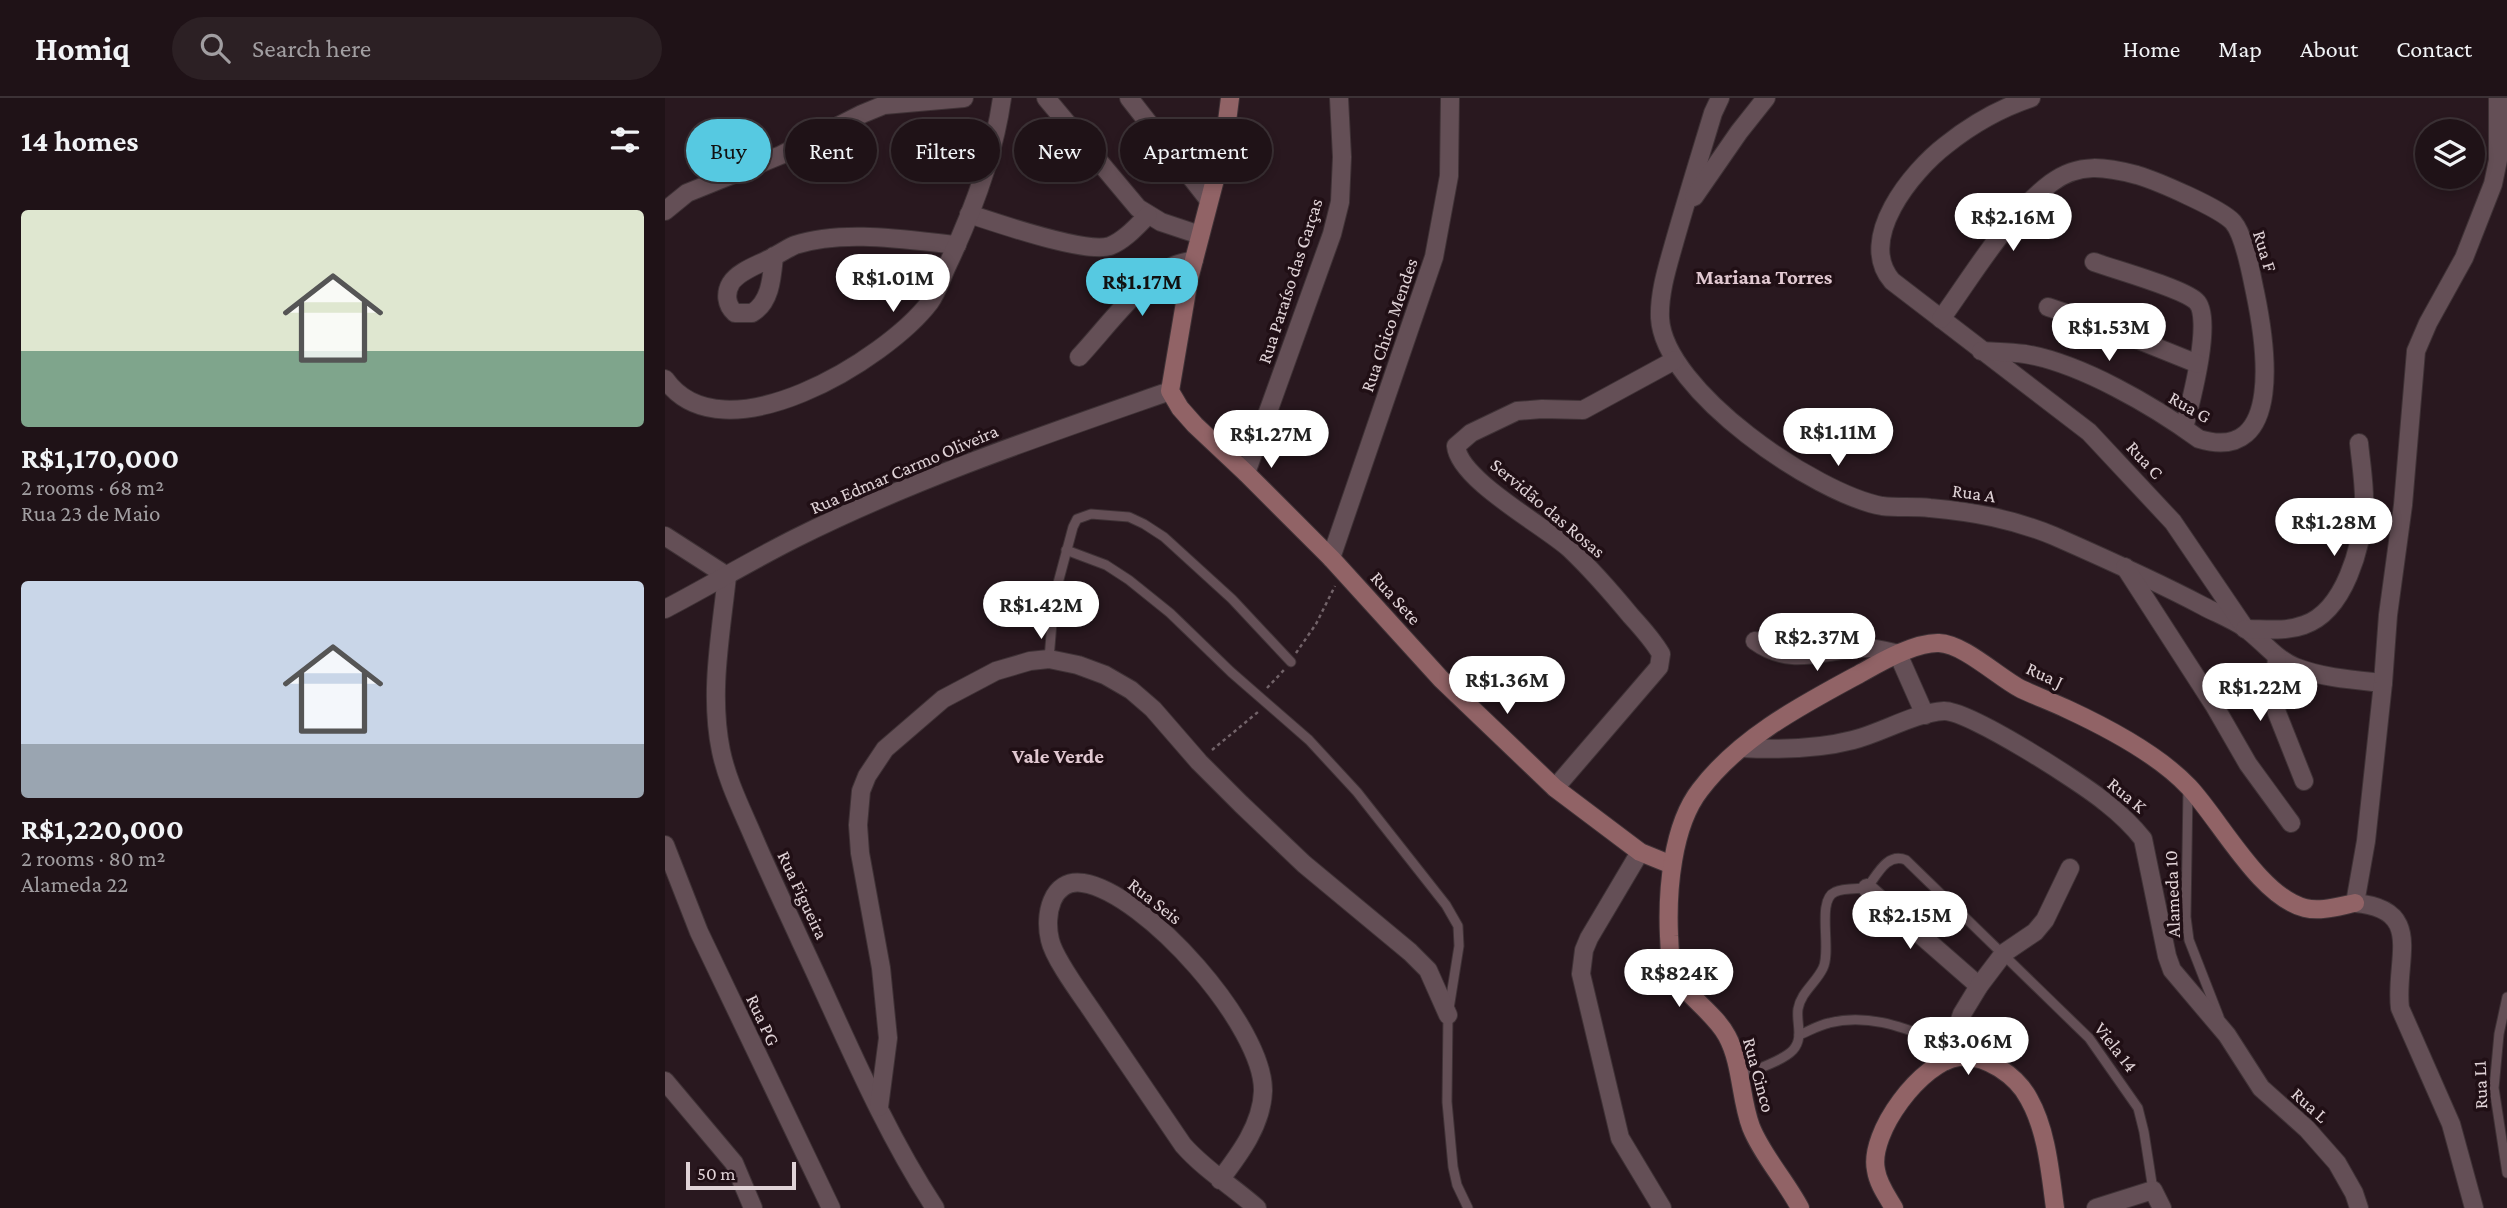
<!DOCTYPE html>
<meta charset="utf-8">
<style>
:root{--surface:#1f1217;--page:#2c2024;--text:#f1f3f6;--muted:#a19ea1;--line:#3c3236;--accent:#56c9e1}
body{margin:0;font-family:"Crimson Pro",serif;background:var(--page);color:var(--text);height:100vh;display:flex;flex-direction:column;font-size:26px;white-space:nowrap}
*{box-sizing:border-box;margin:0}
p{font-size:23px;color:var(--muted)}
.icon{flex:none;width:38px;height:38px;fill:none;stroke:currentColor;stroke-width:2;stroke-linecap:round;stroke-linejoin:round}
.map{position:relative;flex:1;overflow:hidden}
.panel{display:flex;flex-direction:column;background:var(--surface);width:665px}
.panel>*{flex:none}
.top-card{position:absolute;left:21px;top:21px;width:665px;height:63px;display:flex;gap:14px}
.controls{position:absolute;left:1750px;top:21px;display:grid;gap:14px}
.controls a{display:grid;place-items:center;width:70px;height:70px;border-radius:50%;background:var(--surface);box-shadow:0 4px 10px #0003,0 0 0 2px var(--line);font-size:35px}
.scale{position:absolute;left:21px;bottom:18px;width:110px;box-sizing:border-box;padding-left:7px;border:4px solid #e0d3d7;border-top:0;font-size:19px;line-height:24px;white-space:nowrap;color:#e0d3d7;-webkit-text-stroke:5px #200f15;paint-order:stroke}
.price{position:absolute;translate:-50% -60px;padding:0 16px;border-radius:24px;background:#fff;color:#222;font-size:23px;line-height:46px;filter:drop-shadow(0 2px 4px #0008)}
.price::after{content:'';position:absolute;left:50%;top:42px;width:21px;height:16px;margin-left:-10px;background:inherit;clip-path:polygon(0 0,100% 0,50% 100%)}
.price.active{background:var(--accent);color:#111}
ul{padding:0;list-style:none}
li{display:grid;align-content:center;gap:14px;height:371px;padding:0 21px}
li span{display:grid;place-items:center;height:217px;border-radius:7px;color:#555}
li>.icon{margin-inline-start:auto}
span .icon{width:126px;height:126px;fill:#fffc;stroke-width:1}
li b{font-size:30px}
h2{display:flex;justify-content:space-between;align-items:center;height:84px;padding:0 21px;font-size:30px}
.chip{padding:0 24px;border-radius:32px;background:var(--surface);box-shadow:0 4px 10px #0003,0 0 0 2px var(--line);font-size:24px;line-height:63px}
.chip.active{background:var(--accent);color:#111}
header{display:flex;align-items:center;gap:42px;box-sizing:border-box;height:98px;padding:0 35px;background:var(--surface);border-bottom:2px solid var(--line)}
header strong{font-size:33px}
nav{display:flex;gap:38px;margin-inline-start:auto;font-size:24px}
.search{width:490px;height:63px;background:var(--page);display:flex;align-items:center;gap:18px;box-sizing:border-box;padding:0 24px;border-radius:38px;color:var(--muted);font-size:26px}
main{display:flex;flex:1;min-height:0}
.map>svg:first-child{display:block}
</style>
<header>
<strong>Homiq</strong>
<div class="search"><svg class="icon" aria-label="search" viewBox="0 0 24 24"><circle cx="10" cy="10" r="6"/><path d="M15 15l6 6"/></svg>Search here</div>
<nav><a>Home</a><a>Map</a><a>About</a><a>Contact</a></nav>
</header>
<main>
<section class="panel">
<h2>14 homes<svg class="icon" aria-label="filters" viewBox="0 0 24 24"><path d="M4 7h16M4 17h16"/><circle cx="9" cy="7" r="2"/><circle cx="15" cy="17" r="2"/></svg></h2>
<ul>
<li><span style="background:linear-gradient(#dfe7d0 65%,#7fa58c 0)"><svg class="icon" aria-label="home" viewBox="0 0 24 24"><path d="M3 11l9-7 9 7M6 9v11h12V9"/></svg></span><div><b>R$1,170,000</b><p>2 rooms · 68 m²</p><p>Rua 23 de Maio</p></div></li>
<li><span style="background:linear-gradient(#c9d6e8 75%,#9aa5b1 0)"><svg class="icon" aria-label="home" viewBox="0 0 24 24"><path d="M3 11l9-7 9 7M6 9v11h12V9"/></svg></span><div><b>R$1,220,000</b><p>2 rooms · 80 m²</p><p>Alameda 22</p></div></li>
</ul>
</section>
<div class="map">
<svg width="1842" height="1110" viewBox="0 0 1842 1110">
<rect width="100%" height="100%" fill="#29181f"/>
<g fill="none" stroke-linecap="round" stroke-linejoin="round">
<!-- lane casing -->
<g stroke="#3f3236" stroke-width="11">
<g id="lane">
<polyline points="401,452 441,467 464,482 505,515 566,574 644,642 692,694 781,807 793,828 794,848 783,917 782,1004 788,1069 792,1087 803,1110"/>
<polyline points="384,561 389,500 408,429 412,421 426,416 464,419 479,426 499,439 567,501 626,564"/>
<polyline points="1523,690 1521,819 1524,842 1554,919"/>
<polyline points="1842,899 1834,936 1829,990 1842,1075"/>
<path d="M1134 937C1144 933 1154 927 1164 925 1207 914 1246 933 1285 947"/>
<path d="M1075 978C1089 972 1118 963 1128 952 1139 940 1131 925 1133 911 1136 894 1151 885 1158 870 1167 852 1151 802 1170 794 1178 790 1192 791 1202 790 1212 777 1222 754 1241 762L1424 940 1473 1010 1479 1034 1488 1092"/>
</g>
</g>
<!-- street casing -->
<g stroke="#3f3236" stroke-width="20">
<g id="street">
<polyline points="381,0 473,110 496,124 535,137"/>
<polyline points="464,0 543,101"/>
<path d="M1055 0 1048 15C1035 58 1022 100 1010 142 1003 167 994 194 995 220 999 293 1151 396 1217 408 1233 410 1250 408 1265 410 1309 414 1348 421 1389 438 1439 460 1489 482 1538 508 1551 515 1567 521 1580 530 1598 543 1609 560 1630 569 1658 580 1689 582 1718 585"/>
<path d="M1366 0C1336 10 1306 27 1281 47 1247 73 1191 141 1227 183L1424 334 1508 424 1580 530"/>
<polyline points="1029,99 1074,34 1101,0"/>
<polyline points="0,113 22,95 116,57 197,16 219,7 299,0"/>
<path d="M304 116C332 125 420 156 445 148 460 142 472 128 483 117"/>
<path d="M109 158C107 178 106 204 87 215H70C61 207 60 195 66 185 73 174 90 168 102 162 111 158 121 151 130 147 178 131 243 142 292 147"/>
<path d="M1429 164C1451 172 1517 190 1531 203 1549 219 1525 307 1519 330"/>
<polyline points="1383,209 1436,227 1533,266"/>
<path d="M1276 221C1308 177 1342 118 1386 85 1414 64 1441 69 1472 77 1492 83 1555 110 1568 124 1580 138 1586 176 1590 194 1600 242 1621 367 1534 341 1489 308 1415 265 1360 256 1345 254 1331 254 1316 253"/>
<path d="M414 259C441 230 473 185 508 168 514 165 522 164 529 162"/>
<path d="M0 281C57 363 222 261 265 204 273 193 277 178 283 166 308 113 329 58 337 0"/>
<polyline points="581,375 667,136 675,104 677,59 674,0"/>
<polyline points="0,438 62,478"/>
<polyline points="666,460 769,159 784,78 785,0"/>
<polyline points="1460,469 1549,607 1583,666 1626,725"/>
<path d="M62 478C56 536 44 595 56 653 62 682 76 710 88 738 103 773 120 809 136 844 178 933 216 1028 270 1110"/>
<path d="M0 511C44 488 87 462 131 440 251 380 379 337 505 293"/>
<path d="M1580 531C1600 531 1620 534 1639 527 1680 513 1697 448 1699 409 1700 388 1696 366 1694 345"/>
<path d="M1090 543C1126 569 1156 552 1196 550 1209 549 1221 553 1233 556L1260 617"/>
<polyline points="1612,559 1609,598 1612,615 1639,683"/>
<path d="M1077 650C1114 652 1153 651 1188 642 1219 634 1248 615 1279 613 1304 612 1417 685 1440 704 1454 715 1467 727 1478 741L1502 858 1507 872 1562 937 1596 990 1642 1031 1672 1065 1689 1095 1694 1110"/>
<path d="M890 690 994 569 996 556C988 542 977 530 966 518 947 495 927 472 905 451 880 428 794 382 791 348L806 335 852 313 877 311 918 312 1010 262"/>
<polyline points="0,747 34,834 166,1110"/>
<polyline points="975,754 924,840 919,852 916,876 955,1040 997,1110"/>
<polyline points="1202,790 1314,888"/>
<polyline points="1281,963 1297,916 1314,888 1339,855 1370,834 1380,822 1405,770"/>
<polyline points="0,983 69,1065 88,1110"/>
<polyline points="214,1009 223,940 216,870 195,755 193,727 196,693 202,678 220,651 278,601 331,573 365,563 384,561 413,567 440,577 466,592 488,611 534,664 576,706 639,766 745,854 763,872 783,917"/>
<path d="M555 1082C574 1057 597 1027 598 993 599 929 481 795 418 785 386 780 379 818 385 842 389 860 414 894 425 910 456 956 487 1001 518 1047 540 1072 567 1088 592 1110"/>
<polyline points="1431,1110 1488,1092 1497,1110"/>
<path d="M1809 1110 1786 1026 1735 910C1729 862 1761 811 1690 805L1701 743 1718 585 1723 517 1738 407 1751 253 1763 225 1799 160 1828 86 1833 62V0"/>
</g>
</g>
<!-- secondary casing -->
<g stroke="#3f3236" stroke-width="20">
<g id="secondary">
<polyline points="565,0 559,47 524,181 505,293 515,310 530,327 581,375 666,460 776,581 890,690 975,754 1007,767"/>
<path d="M1135 1110C1121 1083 1097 1057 1086 1029 1075 1000 1077 966 1062 938 1050 915 1020 897 1009 875 1004 864 1005 849 1004 838 1002 793 1007 728 1035 692 1076 638 1139 606 1198 574 1217 563 1251 544 1274 545 1299 546 1333 579 1356 591 1371 598 1387 604 1402 611 1443 630 1493 656 1524 689 1555 722 1595 799 1640 810 1656 814 1674 808 1690 805"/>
<path d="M1229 1110C1222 1098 1213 1086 1211 1072 1203 1035 1257 963 1294 959 1321 956 1352 978 1364 1001 1382 1033 1385 1074 1390 1110"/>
</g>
</g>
<!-- path -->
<g stroke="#726369" stroke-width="2.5" stroke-dasharray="3.5 3.5" stroke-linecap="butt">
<polyline points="631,555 651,526 670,488"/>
<polyline points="602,590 619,572"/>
<polyline points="547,652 593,614"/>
</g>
<!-- lane -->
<use href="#lane" stroke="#644f56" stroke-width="9"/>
<!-- street -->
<use href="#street" stroke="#644f56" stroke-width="18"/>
<!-- secondary -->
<use href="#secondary" stroke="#916366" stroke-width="18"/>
</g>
<g text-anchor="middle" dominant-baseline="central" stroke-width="7" stroke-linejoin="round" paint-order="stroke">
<!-- street labels -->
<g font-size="19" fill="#e0d3d7" stroke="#200f15">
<text transform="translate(1600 153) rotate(73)">Rua F</text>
<text transform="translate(625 183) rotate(-72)">Rua Paraíso das Garças</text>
<text transform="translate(724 227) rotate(-71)">Rua Chico Mendes</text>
<text transform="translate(1525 309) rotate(30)">Rua G</text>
<text transform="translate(1480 362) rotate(47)">Rua C</text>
<text transform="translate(239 371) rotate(-23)">Rua Edmar Carmo Oliveira</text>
<text transform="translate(1309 395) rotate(8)">Rua A</text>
<text transform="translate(883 410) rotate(40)">Servidão das Rosas</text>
<text transform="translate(731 500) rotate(48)">Rua Sete</text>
<text transform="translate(1380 577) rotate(25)">Rua J</text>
<text transform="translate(1462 697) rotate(40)">Rua K</text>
<text transform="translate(1507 796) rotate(-92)">Alameda 10</text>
<text transform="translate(138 797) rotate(65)">Rua Figueira</text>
<text transform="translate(490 803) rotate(38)">Rua Seis</text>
<text transform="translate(98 922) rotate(65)">Rua PG</text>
<text transform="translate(1451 949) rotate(52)">Viela 14</text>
<text transform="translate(1094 977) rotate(75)">Rua Cinco</text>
<text transform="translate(1815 987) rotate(-92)">Rua L1</text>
<text transform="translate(1645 1007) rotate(42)">Rua L</text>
</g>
<!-- neighbourhood labels -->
<g font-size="21" font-weight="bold" fill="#e1c8d1" stroke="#200f15">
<text x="1099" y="179">Mariana Torres</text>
<text x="393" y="658">Vale Verde</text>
</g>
</g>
</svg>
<div class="controls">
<a><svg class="icon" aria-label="layers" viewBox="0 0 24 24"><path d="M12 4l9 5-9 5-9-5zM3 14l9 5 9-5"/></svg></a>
</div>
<div class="scale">50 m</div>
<b class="price" style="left:1348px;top:155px">R$2.16M</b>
<b class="price" style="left:228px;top:216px">R$1.01M</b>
<b class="price active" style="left:477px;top:220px">R$1.17M</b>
<b class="price" style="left:1444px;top:265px">R$1.53M</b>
<b class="price" style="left:1173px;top:370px">R$1.11M</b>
<b class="price" style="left:606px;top:372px">R$1.27M</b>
<b class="price" style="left:1669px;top:460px">R$1.28M</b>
<b class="price" style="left:376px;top:543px">R$1.42M</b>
<b class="price" style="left:1152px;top:575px">R$2.37M</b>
<b class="price" style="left:842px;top:618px">R$1.36M</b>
<b class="price" style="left:1595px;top:625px">R$1.22M</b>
<b class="price" style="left:1245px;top:853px">R$2.15M</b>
<b class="price" style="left:1014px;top:911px">R$824K</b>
<b class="price" style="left:1303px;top:979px">R$3.06M</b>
<div class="top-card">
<a class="chip active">Buy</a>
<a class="chip">Rent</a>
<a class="chip">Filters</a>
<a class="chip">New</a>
<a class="chip">Apartment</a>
</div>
</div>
</main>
